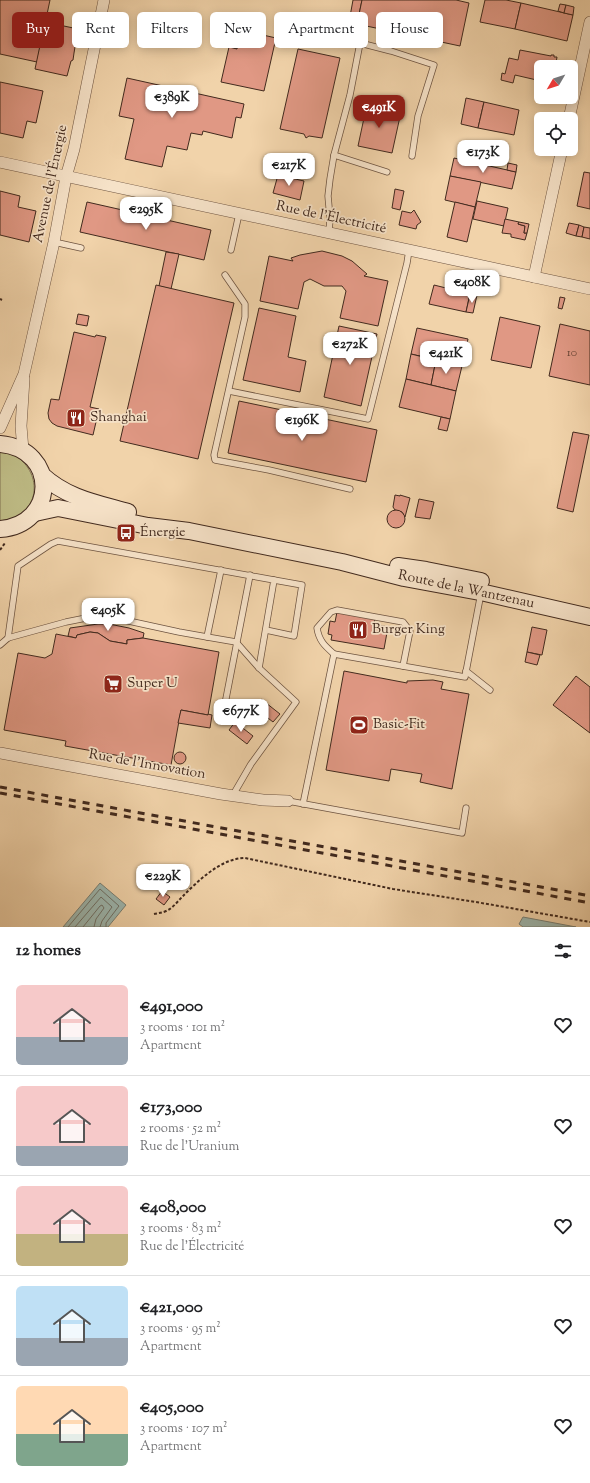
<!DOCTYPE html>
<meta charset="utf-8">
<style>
:root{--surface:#fff;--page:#f6f6f6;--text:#202124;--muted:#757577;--line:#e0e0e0;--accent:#8f2418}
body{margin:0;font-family:"Sorts Mill Goudy",serif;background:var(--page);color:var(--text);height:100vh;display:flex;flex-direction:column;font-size:15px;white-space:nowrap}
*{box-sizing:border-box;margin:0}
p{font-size:13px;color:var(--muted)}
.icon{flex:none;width:22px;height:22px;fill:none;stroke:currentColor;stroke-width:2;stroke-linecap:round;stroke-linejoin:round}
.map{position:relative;height:927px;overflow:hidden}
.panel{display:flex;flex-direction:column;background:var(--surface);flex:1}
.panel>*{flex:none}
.guide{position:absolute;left:12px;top:12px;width:566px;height:36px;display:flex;gap:8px}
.needle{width:26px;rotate:231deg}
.tools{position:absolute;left:534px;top:60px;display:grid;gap:8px}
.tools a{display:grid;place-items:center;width:44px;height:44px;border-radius:6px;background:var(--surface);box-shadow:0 2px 10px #0003;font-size:20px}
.price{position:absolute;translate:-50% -34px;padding:0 9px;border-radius:8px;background:#fff;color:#222;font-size:13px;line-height:26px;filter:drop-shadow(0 1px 2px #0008)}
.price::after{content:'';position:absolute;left:50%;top:24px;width:12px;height:9px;margin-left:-6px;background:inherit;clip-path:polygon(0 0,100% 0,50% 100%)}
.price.current{background:var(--accent);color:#fff}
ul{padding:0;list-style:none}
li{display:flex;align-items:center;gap:12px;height:100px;padding:0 16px}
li+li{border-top:1px solid var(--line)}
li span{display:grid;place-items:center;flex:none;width:112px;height:80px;border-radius:6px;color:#555}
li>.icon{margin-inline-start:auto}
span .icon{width:48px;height:48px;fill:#fffc;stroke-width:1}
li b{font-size:17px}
h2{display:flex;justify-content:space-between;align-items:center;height:48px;padding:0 16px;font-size:17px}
.pill{padding:0 14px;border-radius:6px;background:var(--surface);box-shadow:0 2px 10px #0003;font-size:14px;line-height:36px}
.pill.current{background:var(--accent);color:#fff}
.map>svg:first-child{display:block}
</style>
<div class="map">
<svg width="590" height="927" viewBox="0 0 590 927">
<rect width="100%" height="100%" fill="#f1d3aa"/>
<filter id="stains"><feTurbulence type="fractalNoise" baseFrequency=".005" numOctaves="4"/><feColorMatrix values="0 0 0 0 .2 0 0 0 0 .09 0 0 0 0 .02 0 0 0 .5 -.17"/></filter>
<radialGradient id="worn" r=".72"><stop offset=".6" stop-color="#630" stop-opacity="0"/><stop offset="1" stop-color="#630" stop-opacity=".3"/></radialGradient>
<!-- green -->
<path fill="#bebb85" stroke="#807252" d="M0 450C33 455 48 497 18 516 13 519 6 520 0 521Z"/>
<!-- water -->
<g fill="#9cb7af" stroke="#787f75">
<polygon points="100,883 126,905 108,927 63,927"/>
<polygon points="523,917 576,927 523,927 519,924"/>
</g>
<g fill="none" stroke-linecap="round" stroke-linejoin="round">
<!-- shore -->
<g stroke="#6f7066" stroke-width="1">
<polyline points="68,927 100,889 119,906 106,923 106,927"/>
<polyline points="75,927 101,897 112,907 102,921 100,927"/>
<polyline points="83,927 100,906 102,905 104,908 96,919 94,927"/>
</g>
</g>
<!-- building -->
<g fill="#e09884" stroke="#422a1e">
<polygon points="0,0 50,0 37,62 0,54"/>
<polygon points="353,0 362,0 357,24 349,22"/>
<polygon points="362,0 456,0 469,3 460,46 357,24"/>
<polygon points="485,0 506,0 521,3 515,29 480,22"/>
<polygon points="521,3 573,15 567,41 515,29"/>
<polygon points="560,4 566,5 564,13 558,11"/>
<polygon points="566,5 574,7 573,15 564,13"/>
<polygon points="45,22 78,29 74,46 75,47 74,53 73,60 71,61 67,76 35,69"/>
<polygon points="233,28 241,30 237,49 229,47"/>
<polygon points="241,30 276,38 264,91 221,82 229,47 237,49"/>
<polygon points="298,49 340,58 322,138 309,136 306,138 304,134 280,129"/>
<polygon points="520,50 551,56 551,55 554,55 554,57 557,57 556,63 559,64 559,67 541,67 541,81 515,75 513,83 501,80 502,73 505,74 509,58 518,60"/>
<polygon points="127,78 244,104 241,118 236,117 232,138 203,131 202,135 191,133 187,150 167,146 162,167 125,159 134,119 119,116"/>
<polygon points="0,82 43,91 36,123 27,121 23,138 0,133"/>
<polygon points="466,98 484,102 478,128 461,124"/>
<polygon points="484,102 519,110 514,135 478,128"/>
<polygon points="367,104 401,112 392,153 358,146"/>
<polygon points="454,158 516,172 512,189 450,176"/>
<polygon points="508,163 517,165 516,172 507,170"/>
<polygon points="584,172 590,173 590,209 577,206"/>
<polygon points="278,175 304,181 300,200 273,193"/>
<polygon points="450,176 481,182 475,207 445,200"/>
<polygon points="395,189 404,191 400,210 392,208"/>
<polygon points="0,191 20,196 18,207 36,211 29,242 0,235"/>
<polygon points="477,201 508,208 504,226 473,219"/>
<polygon points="87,202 211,230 204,260 80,232"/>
<polygon points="455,202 475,207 467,242 447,237"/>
<polygon points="414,210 421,222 417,225 416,229 399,225 402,211 411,213"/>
<polygon points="505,219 519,222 518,224 525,226 524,233 527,233 525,240 511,237 511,234 502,233"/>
<polygon points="519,222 529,224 527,233 524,233 525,226 518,224"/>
<polygon points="569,223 579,225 576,236 566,233"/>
<polygon points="579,225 584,227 582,237 576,236"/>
<polygon points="584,227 590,228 590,239 582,237"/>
<polygon points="322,251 342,256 352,261 367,274 364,276 388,281 378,326 340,318 346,291 342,286 324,286 310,279 304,282 298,309 260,301 269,256 293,261 291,258 300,255"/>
<polygon points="166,252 179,254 171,289 159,286"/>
<polygon points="156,285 234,303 198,459 120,441"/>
<polygon points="434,285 470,294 466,312 429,304"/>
<polygon points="470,294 477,295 473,313 466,312"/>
<polygon points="560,297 565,298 562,309 558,308"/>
<polygon points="259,308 296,316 288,357 306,361 300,392 243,380"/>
<polygon points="78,314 89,316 87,326 76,324"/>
<polygon points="500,317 540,326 531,368 491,360"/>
<polygon points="560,324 590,331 590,385 549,376"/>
<polygon points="339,326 377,334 361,406 324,397"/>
<polygon points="417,328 468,339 462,366 411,354"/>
<polygon points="74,332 95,337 96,335 106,337 90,407 99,409 93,435 57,426 52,423 49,419 48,413 51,399 59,400"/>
<polygon points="411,354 436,360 431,385 406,379"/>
<polygon points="436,360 462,366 456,391 431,385"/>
<polygon points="406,379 456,391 450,419 399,407"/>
<polygon points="239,401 377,430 366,482 228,453"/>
<polygon points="441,417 450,419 447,431 438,429"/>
<polygon points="573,432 589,435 573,512 557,508"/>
<polygon points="395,495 400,496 400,495 410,498 405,517 402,512 395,510 393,507"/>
<polygon points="419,499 434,502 430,519 415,517"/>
<circle cx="396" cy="519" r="9"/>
<polygon points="337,612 375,619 374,624 388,627 384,649 331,640 332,635 328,634 330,621 335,622"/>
<polygon points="98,624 109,624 129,628 144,633 143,638 127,640 127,644 110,641 98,633 90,632 77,635 76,638 68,636 70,628"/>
<polygon points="532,627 547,630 542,655 527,652"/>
<polygon points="90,632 98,633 110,641 127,644 127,640 143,638 219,652 208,715 181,710 171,765 65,746 66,741 4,730 18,653 45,658 52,654 56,634 76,638 77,635"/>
<polygon points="527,652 540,655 537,665 525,662"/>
<polygon points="344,671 407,683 407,681 433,680 443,682 441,689 469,694 452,789 420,782 422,774 391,769 389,781 326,770"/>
<polygon points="576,676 590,687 590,733 553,705"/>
<polygon points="261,699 280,714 273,722 254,707"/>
<polygon points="181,710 208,715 208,714 212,715 210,728 178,723"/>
<polygon points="235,722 253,736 247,744 229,730"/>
<circle cx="180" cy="758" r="6"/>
<polygon points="162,891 170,897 164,905 156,899"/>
</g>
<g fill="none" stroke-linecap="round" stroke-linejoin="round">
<!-- service casing -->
<g stroke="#6e5441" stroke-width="7">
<g id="service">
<polyline points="318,31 331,38 360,43 350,95 334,155 330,179 328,196 330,218 329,233"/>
<polyline points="360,43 391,51 434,65 418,116 412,156"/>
<polyline points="334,155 387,172"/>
<polyline points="54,242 81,248"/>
<polyline points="231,250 239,214"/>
<polyline points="225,275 245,304 245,317 214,455 215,460 269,470 350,489"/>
<polyline points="229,391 368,419 407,263 409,250"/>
<polyline points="266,630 294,636 302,585 274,580"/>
<polyline points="207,637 236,642 259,668 296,702 251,764 233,795"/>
<polyline points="8,638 18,566 51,544 58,541 274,580 259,668"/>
<polyline points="0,645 8,638 66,622 96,616 124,620 179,632 207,637 221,570"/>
<path d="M334 654C325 646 319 641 317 628L331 612 337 610 403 622 410 631 403 666"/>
<polyline points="466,671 490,690"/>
<polyline points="223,714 250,575"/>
<polyline points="288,801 462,833 466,808"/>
<polyline points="303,804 334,654 465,677 481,593"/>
</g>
</g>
<!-- minor casing -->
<g stroke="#6e5441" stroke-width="12">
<g id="minor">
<polyline points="569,119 590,22"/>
<polyline points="0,162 590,289"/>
<polyline points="534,277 562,149"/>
<polyline points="0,428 24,374 54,242 66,177 74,149 104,0"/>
<polyline points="23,450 21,426 24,379"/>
<polyline points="0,753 221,794 263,800 288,801"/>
</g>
</g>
<!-- secondary casing -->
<g stroke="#422a1e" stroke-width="18">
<g id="secondary">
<path d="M0 444C59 449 57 525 0 529"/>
<path d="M42 475C67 498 96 503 128 512"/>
<polyline points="35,513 58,508 148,526 189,531 342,562 404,578 485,593 590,617"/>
<polyline points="398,566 426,570 481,581"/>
</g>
</g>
<!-- path -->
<g stroke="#422a1e" stroke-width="2" stroke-dasharray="3 2" stroke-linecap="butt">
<polyline points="0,299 2,300"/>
<polyline points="0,550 5,543"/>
<path d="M154 914C158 913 162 913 166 911 173 908 177 902 182 897 198 881 221 858 245 858L393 889 476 902 590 922"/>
</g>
<!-- service -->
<use href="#service" stroke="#f6e2c8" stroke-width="5.5"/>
<!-- minor -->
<use href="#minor" stroke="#f6e2c8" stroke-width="11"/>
<!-- secondary -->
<use href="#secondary" stroke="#f6e2c8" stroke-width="16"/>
<!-- rail -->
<g stroke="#422a1e" stroke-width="3" stroke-dasharray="7 7" stroke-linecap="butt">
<polyline points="0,787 590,896"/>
<polyline points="0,793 590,903"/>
</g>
</g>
<!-- icons -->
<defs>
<g id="restaurant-square" transform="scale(1)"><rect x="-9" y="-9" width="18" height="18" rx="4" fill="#8f2418" stroke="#f6e2c8"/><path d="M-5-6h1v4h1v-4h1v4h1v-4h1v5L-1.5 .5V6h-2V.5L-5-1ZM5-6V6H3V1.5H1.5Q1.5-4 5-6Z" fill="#fff"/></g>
<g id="bus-square" transform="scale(1)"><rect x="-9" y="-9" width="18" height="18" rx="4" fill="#8f2418" stroke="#f6e2c8"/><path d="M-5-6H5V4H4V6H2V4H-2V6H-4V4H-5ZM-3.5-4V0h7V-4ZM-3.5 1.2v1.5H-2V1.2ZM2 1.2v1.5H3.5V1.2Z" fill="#fff"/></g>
<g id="supermarket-square" transform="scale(1)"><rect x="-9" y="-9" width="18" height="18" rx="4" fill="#8f2418" stroke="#f6e2c8"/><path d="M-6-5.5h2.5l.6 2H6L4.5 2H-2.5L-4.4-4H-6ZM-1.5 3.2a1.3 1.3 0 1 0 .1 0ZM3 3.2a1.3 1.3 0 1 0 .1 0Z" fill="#fff"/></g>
<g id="stadium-square" transform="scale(1)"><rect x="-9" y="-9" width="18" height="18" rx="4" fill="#8f2418" stroke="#f6e2c8"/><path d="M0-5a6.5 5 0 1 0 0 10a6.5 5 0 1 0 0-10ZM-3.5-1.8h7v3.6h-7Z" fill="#fff"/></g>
</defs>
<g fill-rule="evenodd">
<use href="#restaurant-square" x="76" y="418"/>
<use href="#bus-square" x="126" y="533"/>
<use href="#restaurant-square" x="358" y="630"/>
<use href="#supermarket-square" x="113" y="684"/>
<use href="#stadium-square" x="359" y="725"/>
</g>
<g text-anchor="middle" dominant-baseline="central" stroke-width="3.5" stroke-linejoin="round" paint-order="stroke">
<!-- number labels -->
<g font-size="12" fill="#6a4638">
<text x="572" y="353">10</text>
</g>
<!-- street labels -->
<g font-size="14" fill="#422a1e" stroke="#f6e2c8">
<text transform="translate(51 184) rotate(-78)">Avenue de l'Énergie</text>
<text transform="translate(331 218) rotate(12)">Rue de l'Électricité</text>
<text transform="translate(466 590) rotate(12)">Route de la Wantzenau</text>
<text transform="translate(147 765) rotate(10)">Rue de l'Innovation</text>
</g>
<!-- poi labels -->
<g font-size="14" fill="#422a1e" stroke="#f6e2c8" text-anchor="start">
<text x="90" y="418">Shanghai</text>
<text x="140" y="533">Énergie</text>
<text x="372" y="630">Burger King</text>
<text x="127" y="684">Super U</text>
<text x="373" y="725">Basic-Fit</text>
</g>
</g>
<rect width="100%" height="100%" filter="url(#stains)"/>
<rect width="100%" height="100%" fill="url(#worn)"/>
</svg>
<div class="tools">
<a><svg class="needle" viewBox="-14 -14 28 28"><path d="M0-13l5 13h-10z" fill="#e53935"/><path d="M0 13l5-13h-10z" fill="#757577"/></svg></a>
<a><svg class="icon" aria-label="locate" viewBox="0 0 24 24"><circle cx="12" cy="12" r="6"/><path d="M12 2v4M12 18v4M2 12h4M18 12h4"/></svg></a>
</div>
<b class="price" style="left:172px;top:119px">€389K</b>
<b class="price current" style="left:379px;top:129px">€491K</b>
<b class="price" style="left:483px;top:174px">€173K</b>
<b class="price" style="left:289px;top:187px">€217K</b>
<b class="price" style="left:146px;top:231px">€295K</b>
<b class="price" style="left:472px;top:304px">€408K</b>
<b class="price" style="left:350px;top:366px">€272K</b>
<b class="price" style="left:446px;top:375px">€421K</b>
<b class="price" style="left:302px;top:442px">€196K</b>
<b class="price" style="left:108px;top:632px">€405K</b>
<b class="price" style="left:241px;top:733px">€677K</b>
<b class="price" style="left:163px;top:898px">€229K</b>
<div class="guide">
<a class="pill current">Buy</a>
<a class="pill">Rent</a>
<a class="pill">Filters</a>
<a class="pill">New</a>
<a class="pill">Apartment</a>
<a class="pill">House</a>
</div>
</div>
<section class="panel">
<h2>12 homes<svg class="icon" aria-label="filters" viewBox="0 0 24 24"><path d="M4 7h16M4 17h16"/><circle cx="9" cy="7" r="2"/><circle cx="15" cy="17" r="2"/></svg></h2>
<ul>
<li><span style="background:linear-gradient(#f6c9c9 65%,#9aa5b1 0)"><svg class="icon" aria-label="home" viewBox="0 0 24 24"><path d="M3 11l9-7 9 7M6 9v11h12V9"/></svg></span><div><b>€491,000</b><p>3 rooms · 101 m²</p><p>Apartment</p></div><svg class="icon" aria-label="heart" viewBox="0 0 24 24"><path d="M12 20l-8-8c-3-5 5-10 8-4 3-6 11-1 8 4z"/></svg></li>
<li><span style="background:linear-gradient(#f6c9c9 75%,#9aa5b1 0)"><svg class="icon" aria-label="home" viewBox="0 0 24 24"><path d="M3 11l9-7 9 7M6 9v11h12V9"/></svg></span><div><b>€173,000</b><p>2 rooms · 52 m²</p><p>Rue de l'Uranium</p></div><svg class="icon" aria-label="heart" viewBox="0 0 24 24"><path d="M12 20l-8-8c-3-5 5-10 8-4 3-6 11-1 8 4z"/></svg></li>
<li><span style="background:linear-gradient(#f6c9c9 60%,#c2b280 0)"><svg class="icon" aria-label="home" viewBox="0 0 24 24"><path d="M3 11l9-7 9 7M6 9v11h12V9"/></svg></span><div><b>€408,000</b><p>3 rooms · 83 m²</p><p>Rue de l'Électricité</p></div><svg class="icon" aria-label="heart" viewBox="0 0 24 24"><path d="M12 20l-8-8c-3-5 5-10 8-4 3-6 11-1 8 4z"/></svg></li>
<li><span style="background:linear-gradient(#bfe0f5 65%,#9aa5b1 0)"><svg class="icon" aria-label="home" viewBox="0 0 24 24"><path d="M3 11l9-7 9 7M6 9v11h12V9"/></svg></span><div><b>€421,000</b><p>3 rooms · 95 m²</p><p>Apartment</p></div><svg class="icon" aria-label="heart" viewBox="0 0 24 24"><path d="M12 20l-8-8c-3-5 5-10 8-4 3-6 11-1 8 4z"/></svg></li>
<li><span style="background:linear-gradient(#ffd9b3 60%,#7fa58c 0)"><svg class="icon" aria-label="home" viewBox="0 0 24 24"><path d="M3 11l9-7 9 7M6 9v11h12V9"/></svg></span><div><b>€405,000</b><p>3 rooms · 107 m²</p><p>Apartment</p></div><svg class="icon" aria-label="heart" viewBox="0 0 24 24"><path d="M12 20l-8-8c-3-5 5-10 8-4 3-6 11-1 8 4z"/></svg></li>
</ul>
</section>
